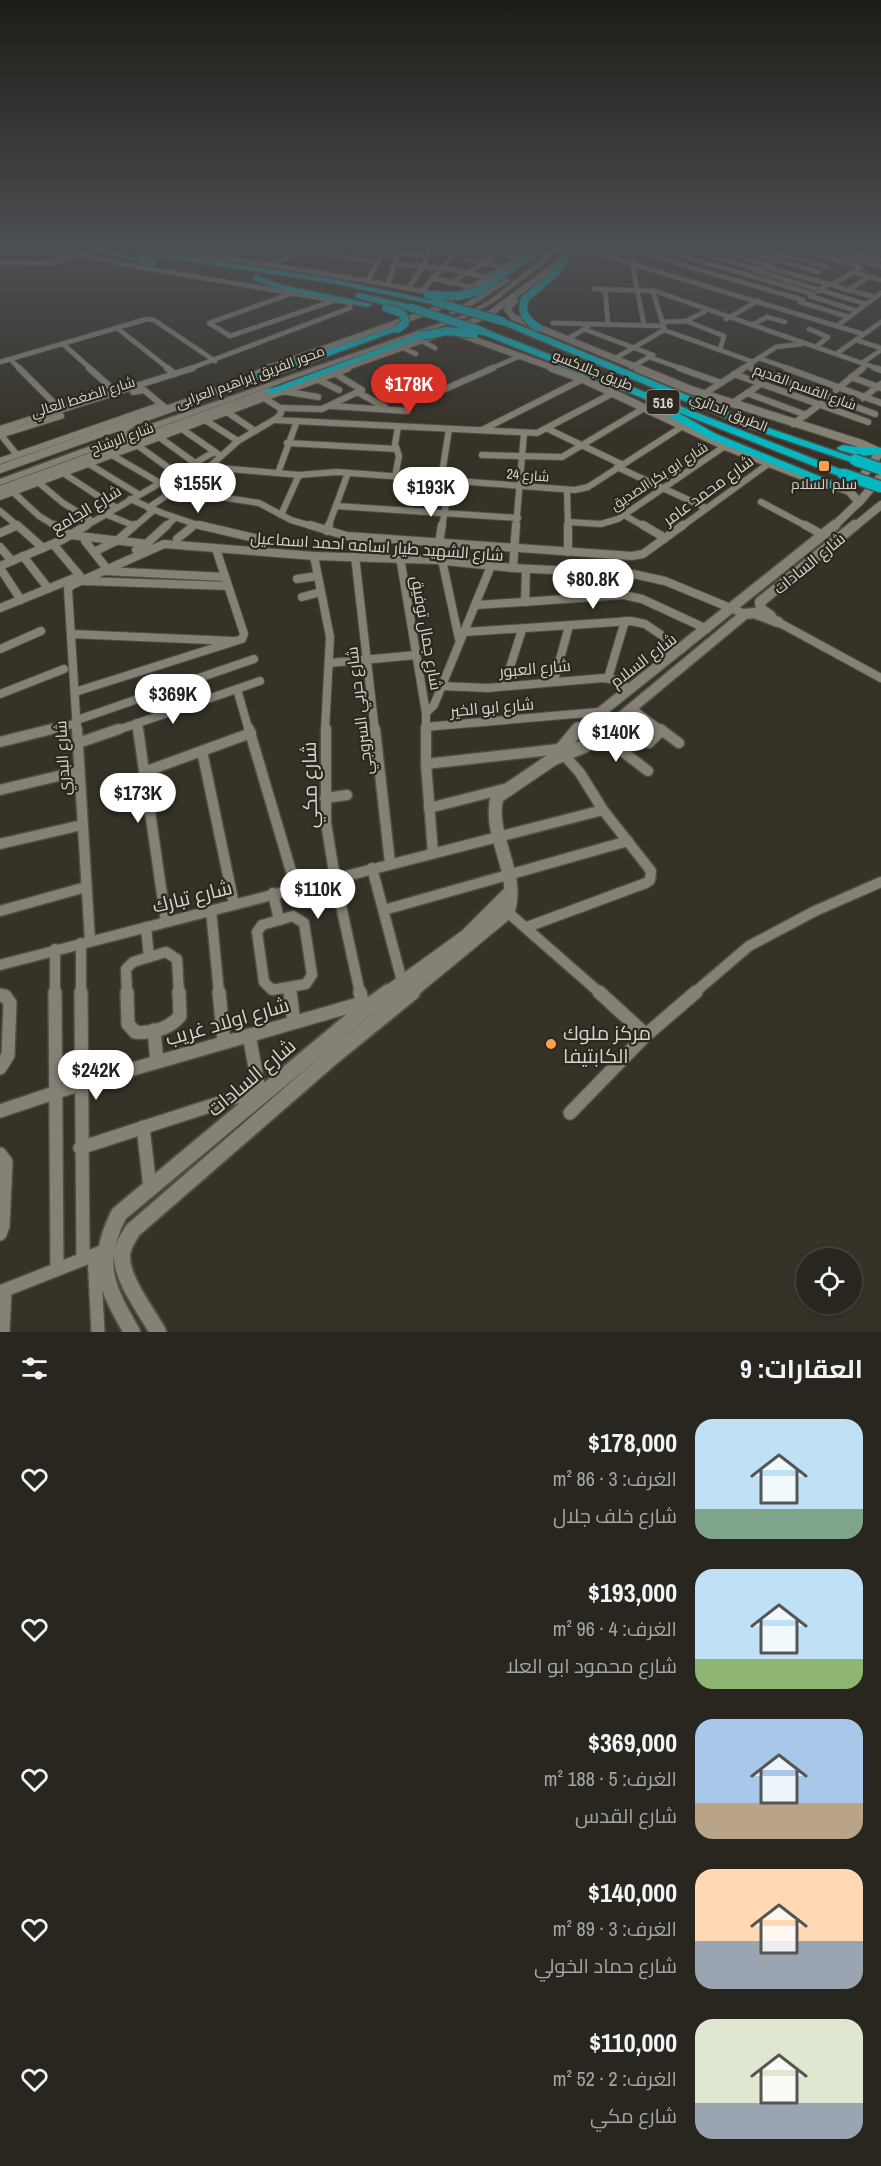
<!DOCTYPE html>
<html lang="ar">
<meta charset="utf-8">
<style>
:root{--surface:#28261e;--page:#34322b;--text:#f1f3f6;--muted:#a5a5a4;--line:#44433c;--accent:#d93025}
body{margin:0;font-family:"Archivo Narrow",Cairo,sans-serif;background:var(--page);color:var(--text);direction:rtl;height:100vh;display:flex;flex-direction:column;font-size:22px;white-space:nowrap}
*{box-sizing:border-box;margin:0}
p{font-size:20px;color:var(--muted)}
.icon{flex:none;width:33px;height:33px;fill:none;stroke:currentColor;stroke-width:2;stroke-linecap:round;stroke-linejoin:round}
.map{position:relative;height:1332px;overflow:hidden;direction:ltr}
.sheet{display:flex;flex-direction:column;background:var(--surface);flex:1}
.sheet>*{flex:none}
.fabs{position:absolute;left:796px;top:1248px;display:grid;gap:12px}
.fabs a{display:grid;place-items:center;width:66px;height:66px;border-radius:50%;background:var(--surface);box-shadow:0 3px 9px #0003,0 0 0 2px var(--line);font-size:30px}
.price{position:absolute;translate:-50% -51px;padding:0 14px;border-radius:21px;background:#fff;color:#222;font-size:20px;line-height:39px;filter:drop-shadow(0 2px 3px #0008)}
.price::after{content:'';position:absolute;left:50%;top:36px;width:18px;height:14px;margin-left:-9px;background:inherit;clip-path:polygon(0 0,100% 0,50% 100%)}
.price.active{background:var(--accent);color:#fff}
ul{padding:0;list-style:none}
li{display:flex;align-items:center;gap:18px;height:150px;padding:0 18px}
li span{display:grid;place-items:center;flex:none;width:168px;height:120px;border-radius:18px;color:#555}
li>.icon{margin-inline-start:auto}
span .icon{width:72px;height:72px;fill:#fffc;stroke-width:1}
li b{font-size:26px}
h2{display:flex;justify-content:space-between;align-items:center;height:72px;padding:0 18px;font-size:26px}
.map>svg:first-child{display:block}
</style>
<div class="map">
<svg width="881" height="1332" viewBox="0 0 881 1332">
<rect width="100%" height="100%" fill="#363228"/>
<g fill="none" stroke-linecap="round" stroke-linejoin="round">
<!-- minor-far4 casing -->
<g stroke="#514d45" stroke-width="6">
<g id="minor-far4">
<polyline points="46,246 133,266 350,303 350,308 189,369"/>
<path d="M149 246C245 262 341 274 436 294"/>
<polyline points="234,246 265,251 283,246"/>
<polyline points="303,246 334,256 377,262"/>
<polyline points="518,246 535,250"/>
<polyline points="621,246 658,256"/>
<polyline points="651,246 670,251"/>
<polyline points="677,246 759,270"/>
<polyline points="704,246 768,265"/>
<polyline points="729,246 819,272"/>
<polyline points="756,246 827,267"/>
<polyline points="787,246 860,267"/>
<polyline points="810,246 881,267"/>
<polyline points="831,246 881,260"/>
<polyline points="875,246 881,248"/>
<polyline points="580,248 863,334"/>
<polyline points="0,250 49,251 63,261"/>
<polyline points="479,250 521,259"/>
<polyline points="669,252 813,294"/>
<polyline points="381,254 428,255"/>
<polyline points="194,255 216,246"/>
<polyline points="656,257 803,300"/>
<polyline points="465,259 507,268"/>
<polyline points="0,262 53,263 80,254"/>
<polyline points="144,262 187,246"/>
<polyline points="632,262 644,325"/>
<polyline points="396,264 450,269 491,278"/>
<polyline points="267,265 309,249"/>
<polyline points="765,267 829,284"/>
<polyline points="757,271 866,304"/>
<polyline points="756,272 800,246"/>
<polyline points="852,272 881,280"/>
<polyline points="432,278 475,288"/>
<polyline points="369,279 385,246"/>
<polyline points="451,283 494,256 515,246"/>
<polyline points="388,284 400,246"/>
<polyline points="832,285 861,267"/>
<polyline points="408,288 425,265 430,246"/>
<polyline points="594,289 655,291 879,369"/>
<polyline points="605,289 608,324"/>
<polyline points="848,290 875,297"/>
<polyline points="422,291 462,246"/>
<polyline points="653,291 664,328"/>
<polyline points="818,291 829,284 848,290 869,277"/>
<polyline points="293,293 209,323 230,336 333,301"/>
<polyline points="810,296 857,311"/>
<polyline points="800,302 849,317"/>
<polyline points="726,319 758,301"/>
<polyline points="686,321 724,336 720,350"/>
<polyline points="663,322 686,321 704,312"/>
<polyline points="553,323 664,326"/>
<polyline points="752,325 767,317 785,322"/>
<polyline points="837,326 881,293"/>
<polyline points="117,328 169,369"/>
<polyline points="584,329 653,355"/>
<polyline points="809,329 828,337 816,347"/>
<polyline points="664,330 753,362"/>
<polyline points="569,338 588,327"/>
<polyline points="856,340 881,348"/>
<polyline points="422,341 435,348"/>
<polyline points="63,344 91,369"/>
<polyline points="403,348 416,354"/>
<polyline points="836,354 881,322"/>
<polyline points="649,357 683,369"/>
<polyline points="759,358 790,369"/>
<polyline points="10,359 20,369"/>
<polyline points="614,359 664,330"/>
<polyline points="0,362 147,319 154,320 215,361"/>
<polyline points="862,363 881,350"/>
<polyline points="746,366 755,369"/>
<polyline points="631,367 653,355"/>
<polyline points="490,369 520,356"/>
<polyline points="742,369 776,347 801,344"/>
<polyline points="861,369 864,367"/>
</g>
</g>
<!-- minor-far3 casing -->
<g stroke="#514d45" stroke-width="8">
<g id="minor-far3">
<polyline points="19,368 61,410"/>
<polyline points="89,368 117,393"/>
<polyline points="167,368 175,374"/>
<polyline points="679,368 721,383"/>
<polyline points="751,368 875,414"/>
<polyline points="786,368 881,403"/>
<polyline points="875,368 881,370"/>
<polyline points="734,374 868,422"/>
<polyline points="851,377 881,388"/>
<polyline points="317,379 339,390"/>
<polyline points="445,389 493,368"/>
<polyline points="836,390 863,368"/>
<polyline points="133,392 144,390 167,409"/>
<polyline points="359,393 385,407"/>
<polyline points="747,393 806,415"/>
<polyline points="704,394 744,368"/>
<polyline points="863,398 881,384"/>
<polyline points="732,403 761,384"/>
<polyline points="332,406 407,411"/>
<polyline points="280,408 322,409 362,390 334,373"/>
<polyline points="227,412 255,431"/>
<polyline points="205,420 238,441"/>
<polyline points="274,420 537,433 613,393"/>
<polyline points="793,424 822,403"/>
<polyline points="0,429 193,368"/>
<polyline points="182,429 218,454"/>
<polyline points="548,429 621,464"/>
<polyline points="482,430 583,379"/>
<polyline points="0,435 61,416"/>
<polyline points="1,435 17,455"/>
<polyline points="159,437 195,463"/>
<polyline points="287,443 397,449"/>
<polyline points="137,445 177,474"/>
<polyline points="112,455 160,483"/>
<polyline points="482,455 562,457 646,407"/>
<polyline points="0,461 161,405"/>
<polyline points="89,464 138,494"/>
<polyline points="209,467 299,475 337,472 575,490 588,487 683,426"/>
<polyline points="617,467 706,508"/>
<polyline points="63,473 115,507"/>
<polyline points="278,473 297,421"/>
<polyline points="395,477 399,456 395,444 398,427"/>
<polyline points="441,480 449,429"/>
<polyline points="38,482 63,503 92,521"/>
<polyline points="183,484 220,497 259,503 291,520 315,527"/>
<polyline points="567,490 568,527"/>
<polyline points="13,492 39,516 57,527"/>
<polyline points="0,497 283,391 318,397"/>
<polyline points="130,499 162,513 204,527"/>
<polyline points="761,502 808,527"/>
<polyline points="336,506 518,518"/>
<polyline points="148,508 209,467 238,441 277,418 281,413 280,408 264,398"/>
<polyline points="0,511 19,527"/>
<polyline points="105,514 135,526"/>
<polyline points="281,515 299,475"/>
<polyline points="624,515 645,527"/>
<polyline points="568,522 601,524 618,519 725,446"/>
<polyline points="14,527 16,526"/>
<polyline points="84,527 214,452"/>
<polyline points="134,527 154,510"/>
<polyline points="165,527 174,519"/>
<polyline points="328,527 348,473"/>
<polyline points="442,527 450,481"/>
<polyline points="516,527 524,433"/>
<polyline points="681,527 768,464"/>
</g>
</g>
<!-- minor-far2 casing -->
<g stroke="#514d45" stroke-width="10">
<g id="minor-far2">
<polyline points="17,525 43,548"/>
<polyline points="54,525 70,535 147,544"/>
<polyline points="199,525 263,540"/>
<polyline points="310,525 347,536 632,556 643,554 683,525"/>
<polyline points="568,525 568,552"/>
<polyline points="643,525 665,538"/>
<polyline points="805,525 823,535"/>
<polyline points="327,531 329,525"/>
<polyline points="0,533 16,526"/>
<polyline points="119,539 135,525"/>
<polyline points="177,539 193,526"/>
<polyline points="85,541 104,565"/>
<polyline points="53,544 80,576"/>
<polyline points="0,547 12,561"/>
<polyline points="136,550 143,547 167,525"/>
<polyline points="94,552 120,539"/>
<polyline points="23,556 48,588"/>
<polyline points="314,556 330,637 325,731"/>
<polyline points="355,556 375,731"/>
<polyline points="400,557 426,713 426,731"/>
<polyline points="436,560 442,525"/>
<polyline points="442,560 459,639"/>
<polyline points="0,566 62,540 87,525"/>
<polyline points="0,568 21,600"/>
<polyline points="513,568 516,525"/>
<polyline points="105,571 225,577"/>
<polyline points="297,579 317,576"/>
<polyline points="84,581 228,586"/>
<polyline points="302,597 321,592"/>
<polyline points="525,602 526,569"/>
<polyline points="477,605 624,595 642,599 707,629"/>
<polyline points="0,608 77,577"/>
<polyline points="778,622 881,678"/>
<polyline points="465,632 631,621 645,624 682,649"/>
<polyline points="71,634 233,641"/>
<polyline points="0,649 41,631"/>
<polyline points="330,663 416,655"/>
<polyline points="608,678 625,621"/>
<polyline points="554,681 569,626"/>
<polyline points="440,686 488,688 603,678 616,680 629,689"/>
<polyline points="504,686 522,630"/>
<polyline points="237,689 249,731"/>
<polyline points="75,692 242,639 244,634 216,549"/>
<polyline points="0,694 64,669"/>
<polyline points="631,708 662,731"/>
<polyline points="426,713 434,705 491,566"/>
<polyline points="77,720 254,659"/>
<polyline points="137,723 138,731"/>
<polyline points="425,727 598,712"/>
<polyline points="46,731 77,723"/>
<polyline points="77,731 68,589 72,585 164,544 314,556 436,560 513,568 633,574 665,581 745,614"/>
<polyline points="115,731 260,681"/>
</g>
</g>
<!-- minor-far1 casing -->
<g stroke="#514d45" stroke-width="13">
<g id="minor-far1">
<polyline points="77,729 90,941"/>
<polyline points="138,729 166,922"/>
<polyline points="249,729 296,888"/>
<polyline points="326,729 326,823 335,878 360,993"/>
<polyline points="375,729 390,863"/>
<polyline points="426,729 426,764 433,853"/>
<polyline points="660,729 679,743"/>
<polyline points="600,734 648,771"/>
<polyline points="0,742 52,729"/>
<polyline points="78,743 119,729"/>
<polyline points="649,743 662,730"/>
<polyline points="202,751 234,904"/>
<polyline points="426,764 559,749 580,773 603,810 651,871 650,880 646,883 527,927"/>
<polyline points="144,772 251,733"/>
<polyline points="0,790 79,771"/>
<polyline points="325,798 347,795"/>
<polyline points="429,808 504,789"/>
<polyline points="0,844 82,825"/>
<polyline points="372,868 402,981"/>
<polyline points="273,893 279,920"/>
<polyline points="504,909 600,993"/>
<polyline points="211,910 219,993"/>
<polyline points="384,910 628,841"/>
<polyline points="0,911 86,887"/>
<polygon points="293,916 304,923 312,975 306,984 272,990 264,982 257,932 262,925"/>
<polyline points="146,927 149,957"/>
<polyline points="81,943 81,993"/>
<polyline points="55,949 55,993"/>
<polyline points="0,965 603,810"/>
<polyline points="289,988 290,993"/>
<polyline points="127,993 126,969 133,962 166,952 177,959 179,993"/>
<polyline points="694,993 749,946 815,911 881,882"/>
</g>
</g>
<!-- minor casing -->
<g stroke="#514d45" stroke-width="16">
<g id="minor">
<polyline points="55,992 57,1269"/>
<polyline points="81,992 83,1259"/>
<path d="M127 992 128 1024 135 1032C151 1034 169 1029 180 1016L179 992"/>
<polyline points="219,992 224,1042"/>
<polyline points="290,992 294,1022"/>
<polyline points="360,992 364,1010"/>
<polyline points="599,992 646,1035"/>
<polyline points="0,995 5,996 10,1003 8,1055 0,1068"/>
<polyline points="154,1030 157,1062"/>
<polyline points="249,1035 260,1094"/>
<polyline points="0,1111 81,1084 362,1003"/>
<polyline points="570,1113 646,1035 696,992"/>
<polyline points="143,1127 150,1188"/>
<polyline points="80,1148 259,1090"/>
<polyline points="0,1154 6,1162 3,1226 0,1234"/>
<polyline points="94,1255 98,1332"/>
<polyline points="0,1292 104,1251"/>
<polyline points="3,1332 5,1291"/>
</g>
</g>
<!-- tertiary-far4 casing -->
<g stroke="#514d45" stroke-width="8">
<g id="tertiary-far4">
<polyline points="515,301 507,309 513,317 641,369"/>
<polyline points="460,327 491,313 581,246"/>
<polyline points="462,335 556,369"/>
<polyline points="266,369 436,309 525,256"/>
<polyline points="342,369 442,333"/>
</g>
</g>
<!-- tertiary-far3 casing -->
<g stroke="#514d45" stroke-width="10">
<g id="tertiary-far3">
<polyline points="552,368 583,379 725,446 813,480"/>
<polyline points="637,368 691,390 862,444 881,453"/>
<polyline points="0,469 239,384 270,368"/>
<polyline points="834,485 849,491 859,502"/>
<polyline points="842,488 860,480 880,452"/>
<polyline points="0,490 268,392 283,391 347,368"/>
<polyline points="833,527 862,499 881,476"/>
<polyline points="854,527 881,505"/>
</g>
</g>
<!-- tertiary-far2 casing -->
<g stroke="#514d45" stroke-width="13">
<g id="tertiary-far2">
<polyline points="771,616 761,609 760,602 855,525"/>
<polyline points="577,731 835,525"/>
<polyline points="604,731 745,614 754,613 778,622"/>
</g>
</g>
<!-- tertiary-far1 casing -->
<g stroke="#514d45" stroke-width="16">
<g id="tertiary-far1">
<polyline points="553,759 578,729"/>
<polyline points="387,993 466,936 509,893"/>
<path d="M410 993 508 912C521 873 487 835 497 797L553 759 585 746 606 729"/>
</g>
</g>
<!-- tertiary casing -->
<g stroke="#514d45" stroke-width="20">
<g id="tertiary">
<path d="M132 1332C106 1287 94 1263 119 1214L364 1010 389 992"/>
<path d="M158 1332C147 1312 121 1279 122 1256 122 1246 128 1238 133 1230L332 1057 412 992"/>
</g>
</g>
<!-- secondary casing -->
<g stroke="#514d45" stroke-width="3">
<g id="secondary">
<polygon points="558,246 565,246 494,302 465,318 245,396 0,485 0,479 118,436 115,434 116,432 137,417 144,419 125,433 461,316 490,300"/>
<polygon points="507,278 510,280 509,281 478,302 454,314 449,313"/>
</g>
</g>
<!-- motorway casing -->
<g stroke="#514d45" stroke-width="3">
<g id="motorway">
<polygon points="75,246 90,246 147,260 143,262"/>
<polygon points="540,246 549,246 482,293 476,293 476,289"/>
<polygon points="165,253 332,279 440,302 436,305 332,283 162,257 161,255"/>
<polygon points="563,255 570,257 557,276 528,301 522,301 522,297 551,272"/>
<polygon points="257,276 282,285 372,304 368,307 280,289 254,280 254,276"/>
<polygon points="359,293 415,306 416,308 412,311 356,298 356,294"/>
<polygon points="502,318 757,424 861,460 859,462 851,462 749,428 499,323 498,321"/>
<polygon points="395,327 402,329 265,379 245,383 240,380"/>
<polygon points="479,329 485,329 847,472 847,476 839,476 675,411 716,434 848,488 842,492 838,491 708,438 665,414 665,410 670,409 479,333"/>
<polygon points="418,334 426,336 272,394 263,392"/>
<path d="M843 445C857 448 867 447 881 448V454L861 456 839 450 837 448Z"/>
</g>
</g>
<!-- minor-far4 -->
<use href="#minor-far4" stroke="#858175" stroke-width="4.5"/>
<!-- minor-far3 -->
<use href="#minor-far3" stroke="#858175" stroke-width="6"/>
<!-- minor-far2 -->
<use href="#minor-far2" stroke="#858175" stroke-width="8"/>
<!-- minor-far1 -->
<use href="#minor-far1" stroke="#858175" stroke-width="10"/>
<!-- minor -->
<use href="#minor" stroke="#858175" stroke-width="13"/>
<!-- tertiary-far4 -->
<use href="#tertiary-far4" stroke="#858175" stroke-width="6"/>
<!-- tertiary-far3 -->
<use href="#tertiary-far3" stroke="#858175" stroke-width="8"/>
<!-- tertiary-far2 -->
<use href="#tertiary-far2" stroke="#858175" stroke-width="10"/>
<!-- tertiary-far1 -->
<use href="#tertiary-far1" stroke="#858175" stroke-width="13"/>
<!-- tertiary -->
<use href="#tertiary" stroke="#858175" stroke-width="16"/>
<!-- secondary -->
<use href="#secondary" fill="#858175" fill-rule="evenodd"/>
<!-- motorway -->
<use href="#motorway" fill="#04b7c3" fill-rule="evenodd"/>
<!-- motorway-bridge-far1 casing -->
<g stroke="#514d45" stroke-width="10" stroke-linecap="butt">
<g id="motorway-bridge-far1">
<polyline points="143,260 152,262"/>
<polyline points="428,295 458,296 479,291"/>
<path d="M525 299C520 312 526 320 537 327"/>
<polyline points="436,302 502,321"/>
<path d="M386 308C396 311 405 311 405 323L398 329"/>
<polyline points="412,308 482,331"/>
<polyline points="421,336 447,331 474,334"/>
</g>
</g>
<!-- motorway-bridge casing -->
<g stroke="#514d45" stroke-width="14" stroke-linecap="butt">
<g id="motorway-bridge">
<polyline points="855,460 881,469"/>
<polyline points="843,474 881,487"/>
</g>
</g>
<!-- motorway-bridge-far1 -->
<use href="#motorway-bridge-far1" stroke="#04b7c3" stroke-width="8"/>
<!-- motorway-bridge -->
<use href="#motorway-bridge" stroke="#04b7c3" stroke-width="11"/>
</g>
<!-- sky -->
<linearGradient id="sky" x2="0" y2="1"><stop stop-color="#1e1c16"/><stop offset="0.57" stop-color="#4c4f53"/><stop offset="1" stop-color="#4c4f53" stop-opacity="0"/></linearGradient>
<rect width="881" height="433" fill="url(#sky)"/>
<!-- markers -->
<g fill="#f8a04b" stroke="#2c281e" stroke-width="2">
<rect x="818" y="460" width="12" height="12" rx="3"/>
<circle cx="551" cy="1044" r="6"/>
</g>
<g text-anchor="middle" dominant-baseline="central" stroke-width="4.5" stroke-linejoin="round" paint-order="stroke">
<!-- far-street labels -->
<g font-size="14" fill="#d6d4ce" stroke="#2c281e">
<text transform="translate(593 370) rotate(22)">طريق جالاكسو</text>
<text transform="translate(250 377) rotate(-20)">محور الفريق إبراهيم العرابى</text>
<text transform="translate(805 387) rotate(20)">شارع القسم القديم</text>
<text transform="translate(83 397) rotate(-17)">شارع الضغط العالي</text>
<text transform="translate(729 412) rotate(22)">الطريق الدائري</text>
<text transform="translate(122 438) rotate(-20)">شارع الرشاح</text>
<text transform="translate(528 475) rotate(4)">شارع 24</text>
<text transform="translate(659 476) rotate(-33)">شارع ابو بكر الصديق</text>
</g>
<!-- far-poi labels -->
<g font-size="14" fill="#d6d4ce" stroke="#2c281e">
<text x="824" y="484">سلم السلام</text>
</g>
<!-- shield labels -->
<rect fill="#2c281e" stroke="#a3a099" stroke-width="1.5" x="646.5" y="390" width="33" height="24" rx="4.5"/>
<g font-size="15" font-weight="bold" fill="#d6d4ce">
<text x="663" y="402">516</text>
</g>
<!-- street labels -->
<g font-size="16" fill="#d6d4ce" stroke="#2c281e">
<text transform="translate(708 490) rotate(-36)">شارع محمد عامر</text>
<text transform="translate(86 509) rotate(-31)">شارع الجامع</text>
<text transform="translate(377 546) rotate(4)">شارع الشهيد طيار اسامه احمد اسماعيل</text>
<text transform="translate(809 563) rotate(-39)">شارع السادات</text>
<text transform="translate(427 633) rotate(80)">شارع جمال توفيق</text>
<text transform="translate(643 660) rotate(-37)">شارع السلام</text>
<text transform="translate(535 668) rotate(-5)">شارع العبور</text>
<text transform="translate(492 707) rotate(-5)">شارع ابو الخير</text>
<text transform="translate(359 711) rotate(-97)">شارع حربي السروجي</text>
<text transform="translate(62 758) rotate(-93)">شارع البدري</text>
</g>
<!-- near-street labels -->
<g font-size="20" fill="#d6d4ce" stroke="#2c281e">
<text transform="translate(309 785) rotate(-91)">شارع مكي</text>
<text transform="translate(192 896) rotate(-14)">شارع تبارك</text>
<text transform="translate(227 1021) rotate(-16)">شارع اولاد غريب</text>
<text transform="translate(251 1077) rotate(-40)">شارع السادات</text>
</g>
<!-- near-poi labels -->
<g font-size="20" fill="#d6d4ce" stroke="#2c281e" text-anchor="start">
<text x="563" y="1032">مركز ملوك<tspan x="563" dy="23">الكابتيفا</tspan></text>
</g>
</g>
</svg>
<div class="fabs">
<a><svg class="icon" aria-label="locate" viewBox="0 0 24 24"><circle cx="12" cy="12" r="6"/><path d="M12 2v4M12 18v4M2 12h4M18 12h4"/></svg></a>
</div>
<b class="price active" style="left:409px;top:415px">$178K</b>
<b class="price" style="left:198px;top:514px">$155K</b>
<b class="price" style="left:431px;top:518px">$193K</b>
<b class="price" style="left:593px;top:610px">$80.8K</b>
<b class="price" style="left:173px;top:725px">$369K</b>
<b class="price" style="left:616px;top:763px">$140K</b>
<b class="price" style="left:138px;top:824px">$173K</b>
<b class="price" style="left:318px;top:920px">$110K</b>
<b class="price" style="left:96px;top:1101px">$242K</b>
</div>
<section class="sheet">
<h2>العقارات: 9<svg class="icon" aria-label="filters" viewBox="0 0 24 24"><path d="M4 7h16M4 17h16"/><circle cx="9" cy="7" r="2"/><circle cx="15" cy="17" r="2"/></svg></h2>
<ul>
<li><span style="background:linear-gradient(#bfe0f5 75%,#7fa58c 0)"><svg class="icon" aria-label="home" viewBox="0 0 24 24"><path d="M3 11l9-7 9 7M6 9v11h12V9"/></svg></span><div><b>$178,000</b><p>الغرف: 3 · 86 m²</p><p>شارع خلف جلال</p></div><svg class="icon" aria-label="heart" viewBox="0 0 24 24"><path d="M12 20l-8-8c-3-5 5-10 8-4 3-6 11-1 8 4z"/></svg></li>
<li><span style="background:linear-gradient(#bfe0f5 75%,#8fb573 0)"><svg class="icon" aria-label="home" viewBox="0 0 24 24"><path d="M3 11l9-7 9 7M6 9v11h12V9"/></svg></span><div><b>$193,000</b><p>الغرف: 4 · 96 m²</p><p>شارع محمود ابو العلا</p></div><svg class="icon" aria-label="heart" viewBox="0 0 24 24"><path d="M12 20l-8-8c-3-5 5-10 8-4 3-6 11-1 8 4z"/></svg></li>
<li><span style="background:linear-gradient(#a9c7e8 70%,#b9a48a 0)"><svg class="icon" aria-label="home" viewBox="0 0 24 24"><path d="M3 11l9-7 9 7M6 9v11h12V9"/></svg></span><div><b>$369,000</b><p>الغرف: 5 · 188 m²</p><p>شارع القدس</p></div><svg class="icon" aria-label="heart" viewBox="0 0 24 24"><path d="M12 20l-8-8c-3-5 5-10 8-4 3-6 11-1 8 4z"/></svg></li>
<li><span style="background:linear-gradient(#ffd9b3 60%,#9aa5b1 0)"><svg class="icon" aria-label="home" viewBox="0 0 24 24"><path d="M3 11l9-7 9 7M6 9v11h12V9"/></svg></span><div><b>$140,000</b><p>الغرف: 3 · 89 m²</p><p>شارع حماد الخولي</p></div><svg class="icon" aria-label="heart" viewBox="0 0 24 24"><path d="M12 20l-8-8c-3-5 5-10 8-4 3-6 11-1 8 4z"/></svg></li>
<li><span style="background:linear-gradient(#dfe7d0 70%,#9aa5b1 0)"><svg class="icon" aria-label="home" viewBox="0 0 24 24"><path d="M3 11l9-7 9 7M6 9v11h12V9"/></svg></span><div><b>$110,000</b><p>الغرف: 2 · 52 m²</p><p>شارع مكي</p></div><svg class="icon" aria-label="heart" viewBox="0 0 24 24"><path d="M12 20l-8-8c-3-5 5-10 8-4 3-6 11-1 8 4z"/></svg></li>
</ul>
</section>
